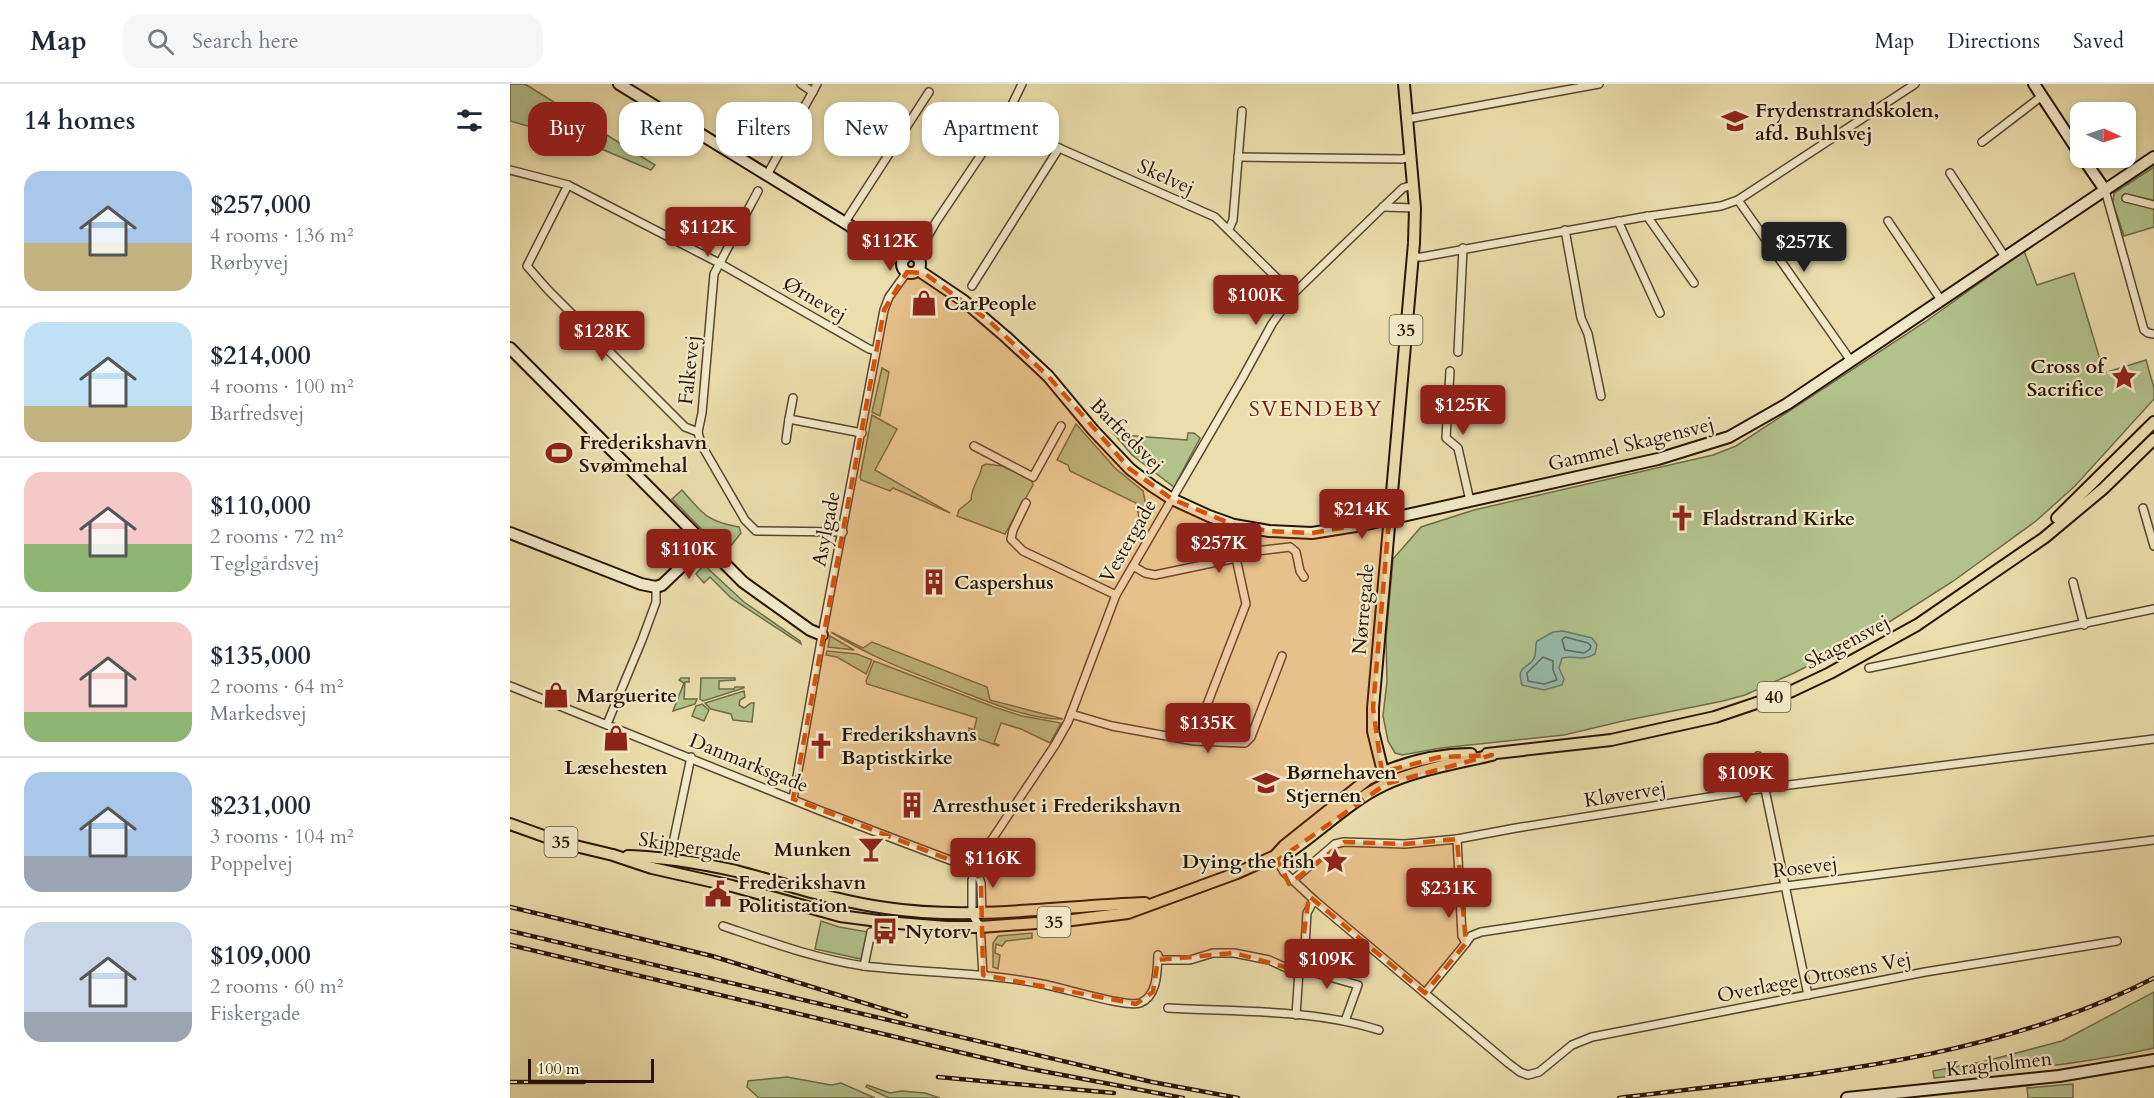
<!DOCTYPE html>
<meta charset="utf-8">
<style>
:root{--surface:#fff;--page:#f6f6f7;--text:#1f2937;--muted:#747a83;--line:#e0e1e3;--accent:#8f2418}
body{margin:0;font-family:Cardo,serif;background:var(--page);color:var(--text);height:100vh;display:flex;flex-direction:column;font-size:22px;white-space:nowrap}
*{box-sizing:border-box;margin:0}
p{font-size:20px;color:var(--muted)}
.icon{flex:none;width:33px;height:33px;fill:none;stroke:currentColor;stroke-width:2;stroke-linecap:round;stroke-linejoin:round}
.map{position:relative;flex:1;overflow:hidden}
.side{display:flex;flex-direction:column;background:var(--surface);width:510px}
.side>*{flex:none}
.banner{position:absolute;left:18px;top:18px;width:570px;height:54px;display:flex;gap:12px}
.needle{width:39px;rotate:93deg}
.tools{position:absolute;left:1560px;top:18px;display:grid;gap:12px}
.tools a{display:grid;place-items:center;width:66px;height:66px;border-radius:12px;background:var(--surface);box-shadow:0 3px 9px #0003;font-size:30px}
.scale{position:absolute;left:18px;bottom:15px;width:126px;box-sizing:border-box;padding-left:6px;border:3px solid #281408;border-top:0;font-size:16px;line-height:21px;white-space:nowrap;color:#281408;-webkit-text-stroke:4px #f2eac9;paint-order:stroke}
.price{position:absolute;translate:-50% -51px;padding:0 14px;border-radius:6px;background:var(--accent);color:#fff;font-size:20px;line-height:39px;filter:drop-shadow(0 2px 3px #0008)}
.price::after{content:'';position:absolute;left:50%;top:36px;width:18px;height:14px;margin-left:-9px;background:inherit;clip-path:polygon(0 0,100% 0,50% 100%)}
.price.active{background:#222;color:#fff}
ul{padding:0;list-style:none}
li{display:flex;align-items:center;gap:18px;height:150px;padding:0 24px}
li+li{border-top:2px solid var(--line)}
li span{display:grid;place-items:center;flex:none;width:168px;height:120px;border-radius:18px;color:#555}
li>.icon{margin-inline-start:auto}
span .icon{width:72px;height:72px;fill:#fffc;stroke-width:1}
li b{font-size:26px}
h2{display:flex;justify-content:space-between;align-items:center;height:72px;padding:0 24px;font-size:26px}
.chip{padding:0 21px;border-radius:18px;background:var(--surface);box-shadow:0 3px 9px #0003;font-size:21px;line-height:54px}
.chip.active{background:var(--accent);color:#fff}
header{display:flex;align-items:center;gap:36px;box-sizing:border-box;height:84px;padding:0 30px;background:var(--surface);border-bottom:2px solid var(--line)}
header strong{font-size:28px}
nav{display:flex;gap:33px;margin-inline-start:auto;font-size:21px}
.search{width:420px;height:54px;background:var(--page);display:flex;align-items:center;gap:15px;box-sizing:border-box;padding:0 21px;border-radius:18px;color:var(--muted);font-size:22px}
main{display:flex;flex:1;min-height:0}
.map>svg:first-child{display:block}
</style>
<header>
<strong>Map</strong>
<div class="search"><svg class="icon" aria-label="search" viewBox="0 0 24 24"><circle cx="10" cy="10" r="6"/><path d="M15 15l6 6"/></svg>Search here</div>
<nav><a>Map</a><a>Directions</a><a>Saved</a></nav>
</header>
<main>
<section class="side">
<h2>14 homes<svg class="icon" aria-label="filters" viewBox="0 0 24 24"><path d="M4 7h16M4 17h16"/><circle cx="9" cy="7" r="2"/><circle cx="15" cy="17" r="2"/></svg></h2>
<ul>
<li><span style="background:linear-gradient(#a9c7e8 60%,#c2b280 0)"><svg class="icon" aria-label="home" viewBox="0 0 24 24"><path d="M3 11l9-7 9 7M6 9v11h12V9"/></svg></span><div><b>$257,000</b><p>4 rooms · 136 m²</p><p>Rørbyvej</p></div></li>
<li><span style="background:linear-gradient(#bfe0f5 70%,#c2b280 0)"><svg class="icon" aria-label="home" viewBox="0 0 24 24"><path d="M3 11l9-7 9 7M6 9v11h12V9"/></svg></span><div><b>$214,000</b><p>4 rooms · 100 m²</p><p>Barfredsvej</p></div></li>
<li><span style="background:linear-gradient(#f6c9c9 60%,#8fb573 0)"><svg class="icon" aria-label="home" viewBox="0 0 24 24"><path d="M3 11l9-7 9 7M6 9v11h12V9"/></svg></span><div><b>$110,000</b><p>2 rooms · 72 m²</p><p>Teglgårdsvej</p></div></li>
<li><span style="background:linear-gradient(#f6c9c9 75%,#8fb573 0)"><svg class="icon" aria-label="home" viewBox="0 0 24 24"><path d="M3 11l9-7 9 7M6 9v11h12V9"/></svg></span><div><b>$135,000</b><p>2 rooms · 64 m²</p><p>Markedsvej</p></div></li>
<li><span style="background:linear-gradient(#a9c7e8 70%,#9aa5b1 0)"><svg class="icon" aria-label="home" viewBox="0 0 24 24"><path d="M3 11l9-7 9 7M6 9v11h12V9"/></svg></span><div><b>$231,000</b><p>3 rooms · 104 m²</p><p>Poppelvej</p></div></li>
<li><span style="background:linear-gradient(#c9d6e8 75%,#9aa5b1 0)"><svg class="icon" aria-label="home" viewBox="0 0 24 24"><path d="M3 11l9-7 9 7M6 9v11h12V9"/></svg></span><div><b>$109,000</b><p>2 rooms · 60 m²</p><p>Fiskergade</p></div></li>
</ul>
</section>
<div class="map">
<svg width="1644" height="1014" viewBox="0 0 1644 1014">
<rect width="100%" height="100%" fill="#ebdeac"/>
<filter id="stains"><feTurbulence type="fractalNoise" baseFrequency=".00333" numOctaves="4"/><feColorMatrix values="0 0 0 0 .2 0 0 0 0 .09 0 0 0 0 .02 0 0 0 .5 -.17"/></filter>
<radialGradient id="worn" r=".72"><stop offset=".6" stop-color="#630" stop-opacity="0"/><stop offset="1" stop-color="#630" stop-opacity=".3"/></radialGradient>
<!-- green -->
<g fill="#b3c28c" stroke="#6e6b4a" stroke-width="1.5">
<polygon points="0,0 15,0 145,81 141,86 75,58 0,37"/>
<polygon points="1644,83 1644,143 1614,152 1603,119 1604,109"/>
<polygon points="1514,167 1527,201 1564,189 1594,289 1636,276 1644,304 1644,315 1565,402 1526,437 1442,498 1362,549 1284,589 1235,611 1213,617 1113,637 1054,651 931,664 892,671 885,669 878,657 873,632 877,597 876,554 883,475 911,443 964,426 1177,377 1203,371 1226,362 1415,238"/>
<polygon points="372,284 379,288 370,332 362,328"/>
<polygon points="362,331 387,345 365,386 440,429 383,404 380,407 351,396 350,393"/>
<path d="M566 340 605 384 633 407 639 436 635 442 628 438C631 431 626 426 626 419L560 387 558 381 547 376Z"/>
<polygon points="599,344 611,344 612,351 677,356 678,349 684,349 690,354 664,403 622,371"/>
<path d="M476 380 492 382 522 396 523 401 495 450 447 432 449 426 461 416C461 403 470 395 472 382Z"/>
<path d="M172 406C192 429 197 438 229 443L231 449 215 469 162 415Z"/>
<polygon points="194,481 234,518 290,557 291,560 221,514 200,493 194,499 186,490"/>
<path d="M321 548 353 564 362 558 477 603 480 616 553 635C521 636 485 620 455 609 409 591 363 575 321 548Z"/>
<polygon points="320,552 344,566 318,563"/>
<polygon points="317,567 347,570 362,576 356,590 327,573 316,571"/>
<polygon points="364,577 484,623 512,632 551,639 540,659 511,645 491,639 484,659 489,661 488,662 459,651 459,644 464,646 467,634 357,600 356,597"/>
<polygon points="171,594 179,594 179,598 175,598 174,615 187,615 185,620 163,627 174,599 169,596"/>
<polygon points="191,594 225,594 225,596 209,597 209,605 224,605 225,603 234,603 234,604 193,617 190,615"/>
<polygon points="234,607 235,613 230,616 229,621 234,624 241,619 244,619 242,638 223,636 221,630 201,625 195,619"/>
<polygon points="192,620 199,626 194,637 182,632 186,622"/>
<polygon points="311,837 329,843 358,848 351,875 305,865"/>
<polygon points="522,849 522,854 496,857 492,862 486,860 485,869 490,871 488,885 483,883 483,859 488,852"/>
<path d="M1644 908V964C1572 981 1498 986 1424 994L1423 987 1476 977 1552 957Z"/>
<polygon points="277,993 321,1001 331,999 365,1014 249,1014 237,1003 238,997"/>
<polygon points="1563,1000 1563,1014 1518,1014 1517,1004"/>
<polygon points="357,1001 380,1009 392,1007 415,1009 430,1014 379,1014 356,1003"/>
</g>
<!-- water -->
<path fill="#98bcad" stroke="#6b796b" stroke-width="1.5" d="M1053 547 1082 554 1087 561 1085 570C1071 578 1064 571 1052 574L1049 584 1054 595 1052 601 1034 606 1012 601C1005 579 1020 586 1025 572 1026 567 1025 561 1027 557L1043 548Z"/>
<g fill="none" stroke-linecap="round" stroke-linejoin="round">
<!-- shore -->
<g stroke="#60685a" stroke-width="1.5">
<polygon points="1055,553 1078,559 1081,562 1080,565 1074,569 1055,566 1052,556"/>
<polygon points="1033,573 1043,577 1043,586 1047,596 1034,600 1018,597 1017,589"/>
</g>
<!-- street casing -->
<g stroke="#594631" stroke-width="10">
<g id="street">
<polyline points="291,0 303,8"/>
<polyline points="495,35 549,64 705,133 783,210"/>
<polyline points="897,35 1089,0"/>
<polyline points="1472,58 1532,12"/>
<polyline points="728,73 892,75 900,73"/>
<polyline points="0,86 58,101 209,179 359,265 366,267"/>
<polyline points="1440,89 1495,173"/>
<polyline points="257,91 307,0"/>
<polyline points="58,101 17,182 38,206 175,343 188,348"/>
<polyline points="1595,106 1634,246 1638,249 1644,250"/>
<polyline points="248,107 204,190 192,329 188,348 191,360 235,436 246,447 333,448"/>
<polyline points="1616,114 1644,121"/>
<polyline points="1228,116 1341,277"/>
<polyline points="873,123 905,124"/>
<polyline points="1137,132 1184,199"/>
<polyline points="1108,137 1150,229"/>
<polyline points="1378,137 1431,216"/>
<polyline points="335,138 419,8"/>
<polyline points="719,145 723,136 732,27"/>
<polyline points="1055,146 1071,234 1078,250 1091,312"/>
<polyline points="406,173 426,138 495,35 512,0"/>
<polyline points="903,173 912,173 1133,133 1211,122 1228,116 1405,0"/>
<polyline points="462,202 549,64"/>
<polyline points="948,268 953,164"/>
<polyline points="940,287 936,354 948,364 960,417"/>
<polyline points="283,314 279,335 352,349"/>
<polyline points="276,356 279,335"/>
<polyline points="464,362 523,393 551,342"/>
<polyline points="516,419 503,446 501,455 513,467 606,511"/>
<polyline points="1633,424 1644,462"/>
<polyline points="738,468 744,444"/>
<polyline points="623,482 635,489 645,491 726,474 738,468 780,463 786,468 790,487 794,493"/>
<polyline points="1563,498 1574,541"/>
<polyline points="1359,584 1644,525"/>
<polyline points="0,602 311,727 466,786"/>
<polyline points="561,630 602,642 684,657 735,659 741,653 772,572"/>
<polyline points="97,640 132,556 146,518 146,503"/>
<polyline points="686,649 736,520 726,474"/>
<polyline points="1248,672 1298,911"/>
<polyline points="283,715 312,551 374,226 379,213 397,188"/>
<polyline points="163,759 181,673"/>
<polyline points="765,772 774,788 804,816 998,979 1010,988 1018,991 1029,988 1062,961 1082,953 1415,888 1607,857"/>
<polyline points="466,786 471,799 472,830"/>
<polyline points="783,796 825,760 834,758 895,760 947,755 1006,744 1255,704 1644,655"/>
<polyline points="470,841 473,891"/>
<path d="M213 842C260 858 306 875 354 882 413 889 473 888 532 900 551 903 616 924 630 919 648 912 647 887 648 871"/>
<polyline points="470,843 462,830 462,796 469,775 545,661 558,638 606,511 733,293 762,240 783,210 873,123 893,104 903,101"/>
<polyline points="956,859 961,852 971,848 1276,802 1644,756"/>
<polyline points="648,876 680,876 703,869 724,869 759,876 781,886 798,887 848,901 835,937"/>
<polyline points="354,882 361,848"/>
<polyline points="915,909 956,859 952,852 947,755"/>
<path d="M658 924C728 928 802 925 869 946"/>
<polyline points="786,931 789,887 795,862 797,829 804,816"/>
</g>
</g>
<!-- secondary casing -->
<g stroke="#281408" stroke-width="14">
<g id="secondary">
<polyline points="109,0 394,175"/>
<polyline points="1524,0 1570,70"/>
<polyline points="1573,74 1595,106"/>
<circle cx="401" cy="180" r="9"/>
<polyline points="408,186 454,217 496,253 538,292 583,346 620,385 642,402 662,415 699,432 724,441 759,447 802,449 852,441 1148,375 1219,353 1277,320 1644,73"/>
<polyline points="0,264 233,498 300,546 312,551"/>
<polyline points="0,449 131,500 146,503 152,501 194,461"/>
<polyline points="1337,1014 1549,992 1644,976"/>
</g>
</g>
<!-- primary casing -->
<g stroke="#281408" stroke-width="14">
<g id="primary">
<polyline points="1547,434 1644,338"/>
<polyline points="977,670 1101,656 1205,633 1282,607 1320,589 1407,541 1534,454 1594,404 1644,355"/>
<polyline points="874,692 863,647 863,624 904,159 905,124 894,0"/>
<path d="M0 740 53 759 103 771 142 784 222 802 330 832 376 838 436 843H470L554 837 618 829 727 789 765 772 775 771C809 749 838 718 874 701 905 686 948 679 982 671"/>
<path d="M118 772C154 773 190 779 226 787 276 800 324 817 376 824 462 837 549 822 635 819"/>
<path d="M765 772 774 762 858 695C889 680 926 670 961 670"/>
</g>
</g>
<!-- street -->
<use href="#street" stroke="#f2eac9" stroke-width="7"/>
<!-- secondary -->
<use href="#secondary" stroke="#f2eac9" stroke-width="10"/>
<!-- primary -->
<use href="#primary" stroke="#ebdeac" stroke-width="10"/>
<!-- rail casing -->
<g stroke="#281408" stroke-width="4.5">
<g id="rail">
<polyline points="0,823 202,872 396,932"/>
<polyline points="0,847 642,998 728,1014"/>
<polyline points="0,861 516,984 673,1014"/>
<polyline points="428,993 604,1009"/>
<polyline points="0,998 74,998"/>
<path d="M1109 1014C1290 991 1478 979 1644 894"/>
</g>
</g>
<!-- rail -->
<use href="#rail" stroke="#f2eac9" stroke-width="2" stroke-dasharray="7" stroke-linecap="butt"/>
</g>
<!-- marked area -->
<path fill="#d5520c" fill-opacity="0.2" stroke="#d5520c" stroke-width="4.5" stroke-dasharray="12 8" stroke-linejoin="round" d="M397 188 414 189 479 237 538 292 620 385 662 415 724 441 759 447 802 449 879 436 863 624 872 688 930 673 982 671 876 700 768 776 779 800 834 758 895 760 947 755 956 859 915 909 799 812 789 887 724 869 648 876 643 908 626 920 473 891 471 799 466 786 283 715 374 226Z"/>
<!-- icons -->
<defs>
<g id="school-bare" transform="scale(2.07)"><path d="M0-5L7-2L0 1L-7-2ZM-4 1L0 2.5L4 1V4Q0 6-4 4Z" fill="#8f2418" stroke="#f2eac9" stroke-width="2.5" paint-order="stroke"/></g>
<g id="shop-bare" transform="scale(2.07)"><path d="M-5-2.5h2.3a2.7 3.5 0 0 1 5.4 0H5L5.5 6h-11ZM-1.5-2.5h3a1.5 2.3 0 0 0-3 0Z" fill="#8f2418" stroke="#f2eac9" stroke-width="2.5" paint-order="stroke"/></g>
<g id="sight-bare" transform="scale(2.07)"><path d="M0-6L1.8-2.2L6-1.7L2.9 1.2L3.7 5.4L0 3.3L-3.7 5.4L-2.9 1.2L-6-1.7L-1.8-2.2Z" fill="#8f2418" stroke="#f2eac9" stroke-width="2.5" paint-order="stroke"/></g>
<g id="stadium-bare" transform="scale(2.07)"><path d="M0-5a6.5 5 0 1 0 0 10a6.5 5 0 1 0 0-10ZM-3.5-1.8h7v3.6h-7Z" fill="#8f2418" stroke="#f2eac9" stroke-width="2.5" paint-order="stroke"/></g>
<g id="church-bare" transform="scale(2.07)"><path d="M-1.2-6h2.4v3.5h3.3v2.4h-3.3V6h-2.4V-.1h-3.3v-2.4h3.3Z" fill="#8f2418" stroke="#f2eac9" stroke-width="2.5" paint-order="stroke"/></g>
<g id="building-bare" transform="scale(2.07)"><path d="M-4-6H4V6H1V3H-1V6H-4ZM-2.5-4.3h1.7v1.8h-1.7ZM.8-4.3h1.7v1.8H.8ZM-2.5-1h1.7V.8h-1.7ZM.8-1h1.7V.8H.8Z" fill="#8f2418" stroke="#f2eac9" stroke-width="2.5" paint-order="stroke"/></g>
<g id="bar-bare" transform="scale(2.07)"><path d="M-6-5H6L.8 .8V4.5H3.5V6h-7V4.5H-.8V.8Z" fill="#8f2418" stroke="#f2eac9" stroke-width="2.5" paint-order="stroke"/></g>
<g id="civic-bare" transform="scale(2.07)"><path d="M-.6-6.5H3V-4.5H.6V-3L4-1V1h2V6H-6V1h2V-1L-.6-3ZM-1.2 2.5V6h2.4V2.5Z" fill="#8f2418" stroke="#f2eac9" stroke-width="2.5" paint-order="stroke"/></g>
<g id="bus-bare" transform="scale(2.07)"><path d="M-5-6H5V4H4V6H2V4H-2V6H-4V4H-5ZM-3.5-4V0h7V-4ZM-3.5 1.2v1.5H-2V1.2ZM2 1.2v1.5H3.5V1.2Z" fill="#8f2418" stroke="#f2eac9" stroke-width="2.5" paint-order="stroke"/></g>
</defs>
<g fill-rule="evenodd">
<use href="#school-bare" x="1225" y="37"/>
<use href="#shop-bare" x="414" y="219"/>
<use href="#sight-bare" x="1614" y="293"/>
<use href="#stadium-bare" x="49" y="369"/>
<use href="#church-bare" x="1172" y="434"/>
<use href="#building-bare" x="424" y="498"/>
<use href="#shop-bare" x="46" y="611"/>
<use href="#shop-bare" x="106" y="654"/>
<use href="#church-bare" x="311" y="662"/>
<use href="#school-bare" x="756" y="699"/>
<use href="#building-bare" x="402" y="721"/>
<use href="#bar-bare" x="361" y="765"/>
<use href="#sight-bare" x="825" y="777"/>
<use href="#civic-bare" x="208" y="810"/>
<use href="#bus-bare" x="375" y="847"/>
</g>
<g text-anchor="middle" dominant-baseline="central" stroke-width="4.5" stroke-linejoin="round" paint-order="stroke">
<!-- shield labels -->
<g fill="#f2eac9" stroke="#655442" stroke-width="1.5">
<rect x="879.5" y="231" width="33" height="30" rx="4.5"/>
<rect x="1247.5" y="598" width="33" height="30" rx="4.5"/>
<rect x="34.5" y="743" width="33" height="30" rx="4.5"/>
<rect x="527.5" y="823" width="33" height="30" rx="4.5"/>
</g>
<g font-size="18" font-weight="bold" fill="#281408">
<text x="896" y="246">35</text>
<text x="1264" y="613">40</text>
<text x="51" y="758">35</text>
<text x="544" y="838">35</text>
</g>
<!-- poi labels -->
<g font-size="20" font-weight="bold" fill="#281408" stroke="#f2eac9" text-anchor="start">
<text x="1245" y="26">Frydenstrandskolen,<tspan x="1245" dy="23">afd. Buhlsvej</tspan></text>
<text x="434" y="219">CarPeople</text>
<text x="1594" y="282" text-anchor="end">Cross of<tspan x="1594" dy="23">Sacrifice</tspan></text>
<text x="69" y="358">Frederikshavn<tspan x="69" dy="23">Svømmehal</tspan></text>
<text x="1192" y="434">Fladstrand Kirke</text>
<text x="444" y="498">Caspershus</text>
<text x="66" y="611">Marguerite</text>
<text x="331" y="650">Frederikshavns<tspan x="331" dy="23">Baptistkirke</tspan></text>
<text x="106" y="683" text-anchor="middle">Læsehesten</text>
<text x="776" y="688">Børnehaven<tspan x="776" dy="23">Stjernen</tspan></text>
<text x="422" y="721">Arresthuset i Frederikshavn</text>
<text x="341" y="765" text-anchor="end">Munken</text>
<text x="805" y="777" text-anchor="end">Dying the fish</text>
<text x="228" y="798">Frederikshavn<tspan x="228" dy="23">Politistation</tspan></text>
<text x="395" y="847">Nytorv</text>
</g>
<!-- street labels -->
<g font-size="20" fill="#281408" stroke="#f2eac9">
<text transform="translate(656 93) rotate(24)">Skelvej</text>
<text transform="translate(305 215) rotate(30)">Ørnevej</text>
<text transform="translate(179 286) rotate(-84)">Falkevej</text>
<text transform="translate(617 351) rotate(45)">Barfredsvej</text>
<text transform="translate(1121 360) rotate(-14)">Gammel Skagensvej</text>
<text transform="translate(316 445) rotate(-79)">Asylgade</text>
<text transform="translate(618 457) rotate(-60)">Vestergade</text>
<text transform="translate(853 525) rotate(-85)">Nørregade</text>
<text transform="translate(1337 558) rotate(-28)">Skagensvej</text>
<text transform="translate(239 679) rotate(22)">Danmarksgade</text>
<text transform="translate(1115 710) rotate(-9)">Kløvervej</text>
<text transform="translate(180 763) rotate(9)">Skippergade</text>
<text transform="translate(1295 783) rotate(-7)">Rosevej</text>
<text transform="translate(1304 893) rotate(-11)">Overlæge Ottosens Vej</text>
<text transform="translate(1489 980) rotate(-6)">Kragholmen</text>
</g>
<!-- quarter labels -->
<g font-size="22" letter-spacing="1.5" fill="#7a1f14" stroke="#f2eac9">
<text x="806" y="325">SVENDEBY</text>
</g>
</g>
<rect width="100%" height="100%" filter="url(#stains)"/>
<rect width="100%" height="100%" fill="url(#worn)"/>
</svg>
<div class="tools">
<a><svg class="needle" viewBox="-14 -14 28 28"><path d="M0-13l5 13h-10z" fill="#e53935"/><path d="M0 13l5-13h-10z" fill="#747a83"/></svg></a>
</div>
<div class="scale">100 m</div>
<b class="price" style="left:198px;top:174px">$112K</b>
<b class="price" style="left:380px;top:188px">$112K</b>
<b class="price active" style="left:1294px;top:189px">$257K</b>
<b class="price" style="left:746px;top:242px">$100K</b>
<b class="price" style="left:92px;top:278px">$128K</b>
<b class="price" style="left:953px;top:352px">$125K</b>
<b class="price" style="left:852px;top:456px">$214K</b>
<b class="price" style="left:709px;top:490px">$257K</b>
<b class="price" style="left:179px;top:496px">$110K</b>
<b class="price" style="left:698px;top:670px">$135K</b>
<b class="price" style="left:1236px;top:720px">$109K</b>
<b class="price" style="left:483px;top:805px">$116K</b>
<b class="price" style="left:939px;top:835px">$231K</b>
<b class="price" style="left:817px;top:906px">$109K</b>
<div class="banner">
<a class="chip active">Buy</a>
<a class="chip">Rent</a>
<a class="chip">Filters</a>
<a class="chip">New</a>
<a class="chip">Apartment</a>
</div>
</div>
</main>
